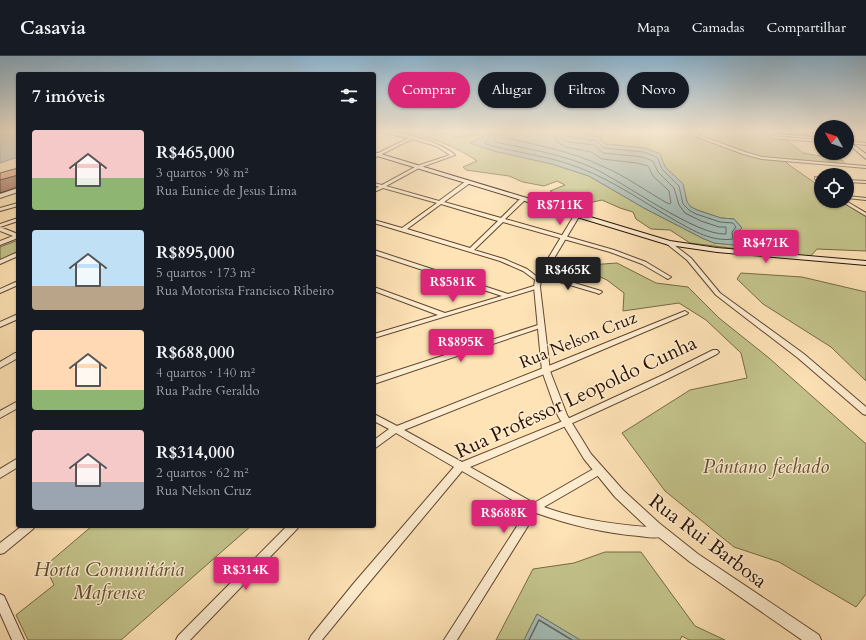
<!DOCTYPE html>
<html lang="pt">
<meta charset="utf-8">
<style>
:root{--surface:#171b24;--page:#20242c;--text:#f1f3f6;--muted:#9ea1a6;--line:#363941;--accent:#db2777}
body{margin:0;font-family:Cardo,serif;background:var(--page);color:var(--text);height:100vh;display:flex;flex-direction:column;font-size:15px;white-space:nowrap}
*{box-sizing:border-box;margin:0}
p{font-size:13px;color:var(--muted)}
.icon{flex:none;width:22px;height:22px;fill:none;stroke:currentColor;stroke-width:2;stroke-linecap:round;stroke-linejoin:round}
.map{position:relative;flex:1;overflow:hidden}
.panel{position:absolute;left:16px;top:16px;width:360px;height:456px;display:flex;flex-direction:column;background:var(--surface);border-radius:4px;box-shadow:0 1px 3px #0004}
.panel>*{flex:none}
.hud{position:absolute;left:388px;top:16px;width:380px;height:36px;display:flex;gap:8px}
.needle{width:26px;rotate:310deg}
.tools{position:absolute;left:814px;top:64px;display:grid;gap:8px}
.tools a{display:grid;place-items:center;width:40px;height:40px;border-radius:50%;background:var(--surface);box-shadow:0 1px 3px #0004;font-size:20px}
.price{position:absolute;translate:-50% -34px;padding:0 9px;border-radius:4px;background:var(--accent);color:#fff;font-size:13px;line-height:26px;filter:drop-shadow(0 1px 2px #0008)}
.price::after{content:'';position:absolute;left:50%;top:24px;width:12px;height:9px;margin-left:-6px;background:inherit;clip-path:polygon(0 0,100% 0,50% 100%)}
.price.on{background:#222;color:#fff}
ul{padding:0;list-style:none}
li{display:flex;align-items:center;gap:12px;height:100px;padding:0 16px}
li span{display:grid;place-items:center;flex:none;width:112px;height:80px;border-radius:4px;color:#555}
li>.icon{margin-inline-start:auto}
span .icon{width:48px;height:48px;fill:#fffc;stroke-width:1}
li b{font-size:17px}
h2{display:flex;justify-content:space-between;align-items:center;height:48px;padding:0 16px;font-size:17px}
.tag{padding:0 14px;border-radius:18px;background:var(--surface);box-shadow:0 1px 3px #0004;font-size:14px;line-height:36px}
.tag.on{background:var(--accent);color:#fff}
header{display:flex;align-items:center;gap:24px;box-sizing:border-box;height:56px;padding:0 20px;background:var(--surface);border-bottom:1px solid var(--line)}
header strong{font-size:19px}
nav{display:flex;gap:22px;margin-inline-start:auto;font-size:14px}
.map>svg:first-child{display:block}
</style>
<header>
<strong>Casavia</strong>
<nav><a>Mapa</a><a>Camadas</a><a>Compartilhar</a></nav>
</header>
<div class="map">
<svg width="866" height="584" viewBox="0 0 866 584">
<rect width="100%" height="100%" fill="#fee3b6"/>
<filter id="stains"><feTurbulence type="fractalNoise" baseFrequency=".005" numOctaves="4"/><feColorMatrix values="0 0 0 0 .2 0 0 0 0 .09 0 0 0 0 .02 0 0 0 .5 -.17"/></filter>
<radialGradient id="worn" r=".72"><stop offset=".6" stop-color="#630" stop-opacity="0"/><stop offset="1" stop-color="#630" stop-opacity=".3"/></radialGradient>
<!-- green -->
<g fill="#c3c38b" stroke="#776a46">
<path d="M412 75H434L456 81 479 78 488 79 471 87 494 95 552 108 589 120 644 152 702 182 714 187 761 191 735 178 742 172 734 163 721 162 697 154 691 151 687 146 683 128 665 111 660 98 645 92 605 88 599 81 570 77 564 75H775L803 97 842 104 845 108 783 103 789 109 821 131V145H842L866 159V195L817 193 809 202 690 187 670 174 651 173 636 163 633 156 620 152 602 144 588 147 564 142 550 135 565 129 557 125 544 130 523 126 509 120 466 114 463 111 477 105C459 92 430 81 409 76Z"/>
<polygon points="18,184 18,197 0,205 0,191"/>
<polygon points="617,207 656,227 688,231 719,262 769,302 866,388 866,538 856,551 779,506 734,491 665,435 622,377 690,334 747,322 741,297 706,264 679,247 623,255 624,237 607,224 576,210"/>
<polygon points="741,217 802,221 866,236 866,325 831,291 763,248 737,223"/>
<polygon points="92,470 251,470 121,584 28,584 16,559 54,529 45,510"/>
<polygon points="605,496 641,496 695,570 725,584 689,584 682,580 680,584 580,584 537,558 524,584 496,584 533,513 574,507"/>
</g>
<!-- water -->
<g fill="#a3bcb7" stroke="#73786f">
<polygon points="0,75 18,75 18,101 0,107"/>
<polygon points="434,75 564,75 570,77 599,81 605,88 645,92 660,98 665,111 683,128 687,146 691,151 697,154 721,162 734,163 742,172 735,178 763,192 714,187 702,182 644,152 589,120 552,108 494,95 470,87 487,79 479,78 456,81"/>
<polygon points="537,558 580,584 524,584"/>
</g>
<g fill="none" stroke-linecap="round" stroke-linejoin="round">
<!-- shore-far1 -->
<g stroke="#67665c" stroke-width="1">
<path d="M486 75 490 80 485 86 486 88C517 97 550 100 580 112 614 125 645 147 676 165 694 175 712 186 733 183L732 176 736 171 733 167 720 166 696 158 689 154 683 148 679 130 662 113 657 101 644 96 604 92 597 85 567 80 564 75"/>
<path d="M494 75 495 86C528 93 562 98 593 112 624 126 696 180 726 178V171H719L701 165 685 157 679 149 674 132 658 116 653 105 643 101 603 97 594 89 568 86 561 82 559 75"/>
<path d="M500 75 502 81C536 89 571 95 602 110 626 120 647 136 669 148L671 147 669 135 653 120 648 110 637 107 602 103 591 96 566 91 557 86 553 75"/>
</g>
<!-- shore -->
<polyline stroke="#67665c" stroke-width="1.5" points="529,584 539,564 572,584"/>
<!-- minor casing -->
<g stroke="#60462f" stroke-width="2">
<g id="minor">
<path d="M374 75C394 73 440 85 455 99L419 112 386 130 439 145 466 125H470V127L444 146 501 162 521 142H525V144L505 163 614 194 646 206 671 221 668 223 666 222 642 208 610 196 503 166 474 194 504 203 527 213 540 223 541 224 538 226 523 215 500 205 374 167V164L402 172 437 147 383 132 374 136V133L379 131 374 129V127L382 129 417 110 450 99 436 90 412 83 374 102V99L409 82ZM441 148 498 165 470 192 407 173Z"/>
<polygon points="682,75 687,75 745,96 762,101 866,110 866,112 762,103 743,98"/>
<polygon points="770,80 821,84 821,86 771,82"/>
<polygon points="847,85 866,87 866,89 847,87"/>
<polygon points="815,121 821,122 821,124 815,123"/>
<polygon points="847,124 866,125 866,127 847,126"/>
<polygon points="847,140 866,142 866,144 847,142"/>
<polygon points="841,145 846,145 866,157 866,160"/>
<polygon points="18,147 18,150 0,155 0,152"/>
<polygon points="18,162 18,165 0,171 18,178 18,182 0,189 0,185 13,180 0,175 0,168"/>
<polygon points="669,185 691,202 720,237 804,298 866,351 866,359 863,358 798,302 716,239 687,204 667,188 667,186"/>
<polygon points="374,194 508,238 537,229 540,231 539,232 374,282 374,278 438,259 374,235 374,231 445,257 502,240 374,198"/>
<polygon points="18,196 18,200 0,208 0,204"/>
<polygon points="541,217 601,235 602,236 599,238 597,237 539,220 539,218"/>
<polygon points="18,225 18,229 0,237 0,233"/>
<path d="M685 255 688 257 687 258 557 313 404 374 462 406 563 365 665 318 713 294H717L719 296 717 298C636 340 554 376 470 411L534 447 595 412 598 411 601 412 602 415 601 418 544 451C582 465 620 469 660 472L664 474 665 477 664 480C656 483 647 481 639 480 603 477 570 469 536 457L457 584H444L528 453 462 415 362 535 322 584H309L311 580 354 527 454 411 396 377 374 393V384L389 373 374 365V358L397 370 551 309Z"/>
<polygon points="18,258 18,263 0,271 0,266"/>
<polygon points="541,268 544,270 543,271 374,328 374,322"/>
<polygon points="15,297 18,297 18,302 0,312 0,306"/>
<polygon points="18,345 18,352 0,362 0,355"/>
<polygon points="18,402 18,411 0,422 0,413"/>
<polygon points="22,470 35,470 33,473 4,497 0,498 0,487"/>
<polygon points="287,470 299,470 297,473 190,584 176,584 178,580"/>
<polygon points="0,538 4,540 24,584 12,584 0,557"/>
</g>
</g>
<!-- tertiary casing -->
<g stroke="#60462f" stroke-width="2">
<g id="tertiary">
<polygon points="18,132 18,136 0,142 0,138"/>
<polygon points="575,158 580,159 541,224 540,231 550,315 567,359 591,398 623,434 659,467 698,498 819,579 821,584 802,584 690,506 651,475 615,441 584,403 558,360 542,315 534,231 535,224"/>
</g>
</g>
<!-- secondary casing -->
<g stroke="#2b1102" stroke-width="2">
<g id="secondary">
<polygon points="847,84 866,98 866,103 847,87"/>
<polygon points="374,96 670,185 717,192 866,205 866,209 717,196 669,189 374,99"/>
</g>
</g>
<!-- minor -->
<use href="#minor" fill="#feedd0" fill-rule="evenodd"/>
<!-- tertiary -->
<use href="#tertiary" fill="#feedd0" fill-rule="evenodd"/>
<!-- secondary -->
<use href="#secondary" fill="#feedd0" fill-rule="evenodd"/>
</g>
<!-- wall -->
<polygon fill="#c4846b" stroke="#2b1102" points="778,75 821,75 821,81 781,78"/>
<!-- shaded-wall -->
<polygon fill="#a06b57" stroke="#2b1102" points="18,119 18,131 0,137 0,124"/>
<!-- building -->
<polygon fill="#e4997c" stroke="#2b1102" points="18,112 18,119 0,124 0,117"/>
<!-- sky -->
<linearGradient id="sky" x2="0" y2="1"><stop stop-color="#8cb7d4"/><stop offset="0.48" stop-color="#fff2de"/><stop offset="1" stop-color="#fff2de" stop-opacity="0"/></linearGradient>
<rect width="866" height="157" fill="url(#sky)"/>
<g text-anchor="middle" dominant-baseline="central" stroke-width="3" stroke-linejoin="round" paint-order="stroke">
<!-- street labels -->
<g font-size="17" fill="#2b1102" stroke="#feedd0">
<text transform="translate(578 284) rotate(-22)">Rua Nelson Cruz</text>
</g>
<!-- near-street labels -->
<g font-size="20" fill="#2b1102" stroke="#feedd0">
<text transform="translate(576 341) rotate(-25)">Rua Professor Leopoldo Cunha</text>
<text transform="translate(708 485) rotate(37)">Rua Rui Barbosa</text>
</g>
<!-- near-park labels -->
<g font-size="20" font-style="italic" fill="#604f32" stroke="#feedd0">
<text x="766" y="410">Pântano fechado</text>
<text x="109" y="513">Horta Comunitária<tspan x="109" dy="23">Mafrense</tspan></text>
</g>
</g>
<rect width="100%" height="100%" filter="url(#stains)"/>
<rect width="100%" height="100%" fill="url(#worn)"/>
</svg>
<div class="tools">
<a><svg class="needle" viewBox="-14 -14 28 28"><path d="M0-13l5 13h-10z" fill="#e53935"/><path d="M0 13l5-13h-10z" fill="#9ea1a6"/></svg></a>
<a><svg class="icon" aria-label="locate" viewBox="0 0 24 24"><circle cx="12" cy="12" r="6"/><path d="M12 2v4M12 18v4M2 12h4M18 12h4"/></svg></a>
</div>
<b class="price" style="left:560px;top:170px">R$711K</b>
<b class="price" style="left:766px;top:208px">R$471K</b>
<b class="price on" style="left:568px;top:235px">R$465K</b>
<b class="price" style="left:453px;top:247px">R$581K</b>
<b class="price" style="left:461px;top:307px">R$895K</b>
<b class="price" style="left:504px;top:478px">R$688K</b>
<b class="price" style="left:246px;top:535px">R$314K</b>
<div class="hud">
<a class="tag on">Comprar</a>
<a class="tag">Alugar</a>
<a class="tag">Filtros</a>
<a class="tag">Novo</a>
</div>
<section class="panel">
<h2>7 imóveis<svg class="icon" aria-label="filters" viewBox="0 0 24 24"><path d="M4 7h16M4 17h16"/><circle cx="9" cy="7" r="2"/><circle cx="15" cy="17" r="2"/></svg></h2>
<ul>
<li><span style="background:linear-gradient(#f6c9c9 60%,#8fb573 0)"><svg class="icon" aria-label="home" viewBox="0 0 24 24"><path d="M3 11l9-7 9 7M6 9v11h12V9"/></svg></span><div><b>R$465,000</b><p>3 quartos · 98 m²</p><p>Rua Eunice de Jesus Lima</p></div></li>
<li><span style="background:linear-gradient(#bfe0f5 70%,#b9a48a 0)"><svg class="icon" aria-label="home" viewBox="0 0 24 24"><path d="M3 11l9-7 9 7M6 9v11h12V9"/></svg></span><div><b>R$895,000</b><p>5 quartos · 173 m²</p><p>Rua Motorista Francisco Ribeiro</p></div></li>
<li><span style="background:linear-gradient(#ffd9b3 75%,#8fb573 0)"><svg class="icon" aria-label="home" viewBox="0 0 24 24"><path d="M3 11l9-7 9 7M6 9v11h12V9"/></svg></span><div><b>R$688,000</b><p>4 quartos · 140 m²</p><p>Rua Padre Geraldo</p></div></li>
<li><span style="background:linear-gradient(#f6c9c9 65%,#9aa5b1 0)"><svg class="icon" aria-label="home" viewBox="0 0 24 24"><path d="M3 11l9-7 9 7M6 9v11h12V9"/></svg></span><div><b>R$314,000</b><p>2 quartos · 62 m²</p><p>Rua Nelson Cruz</p></div></li>
</ul>
</section>
</div>
